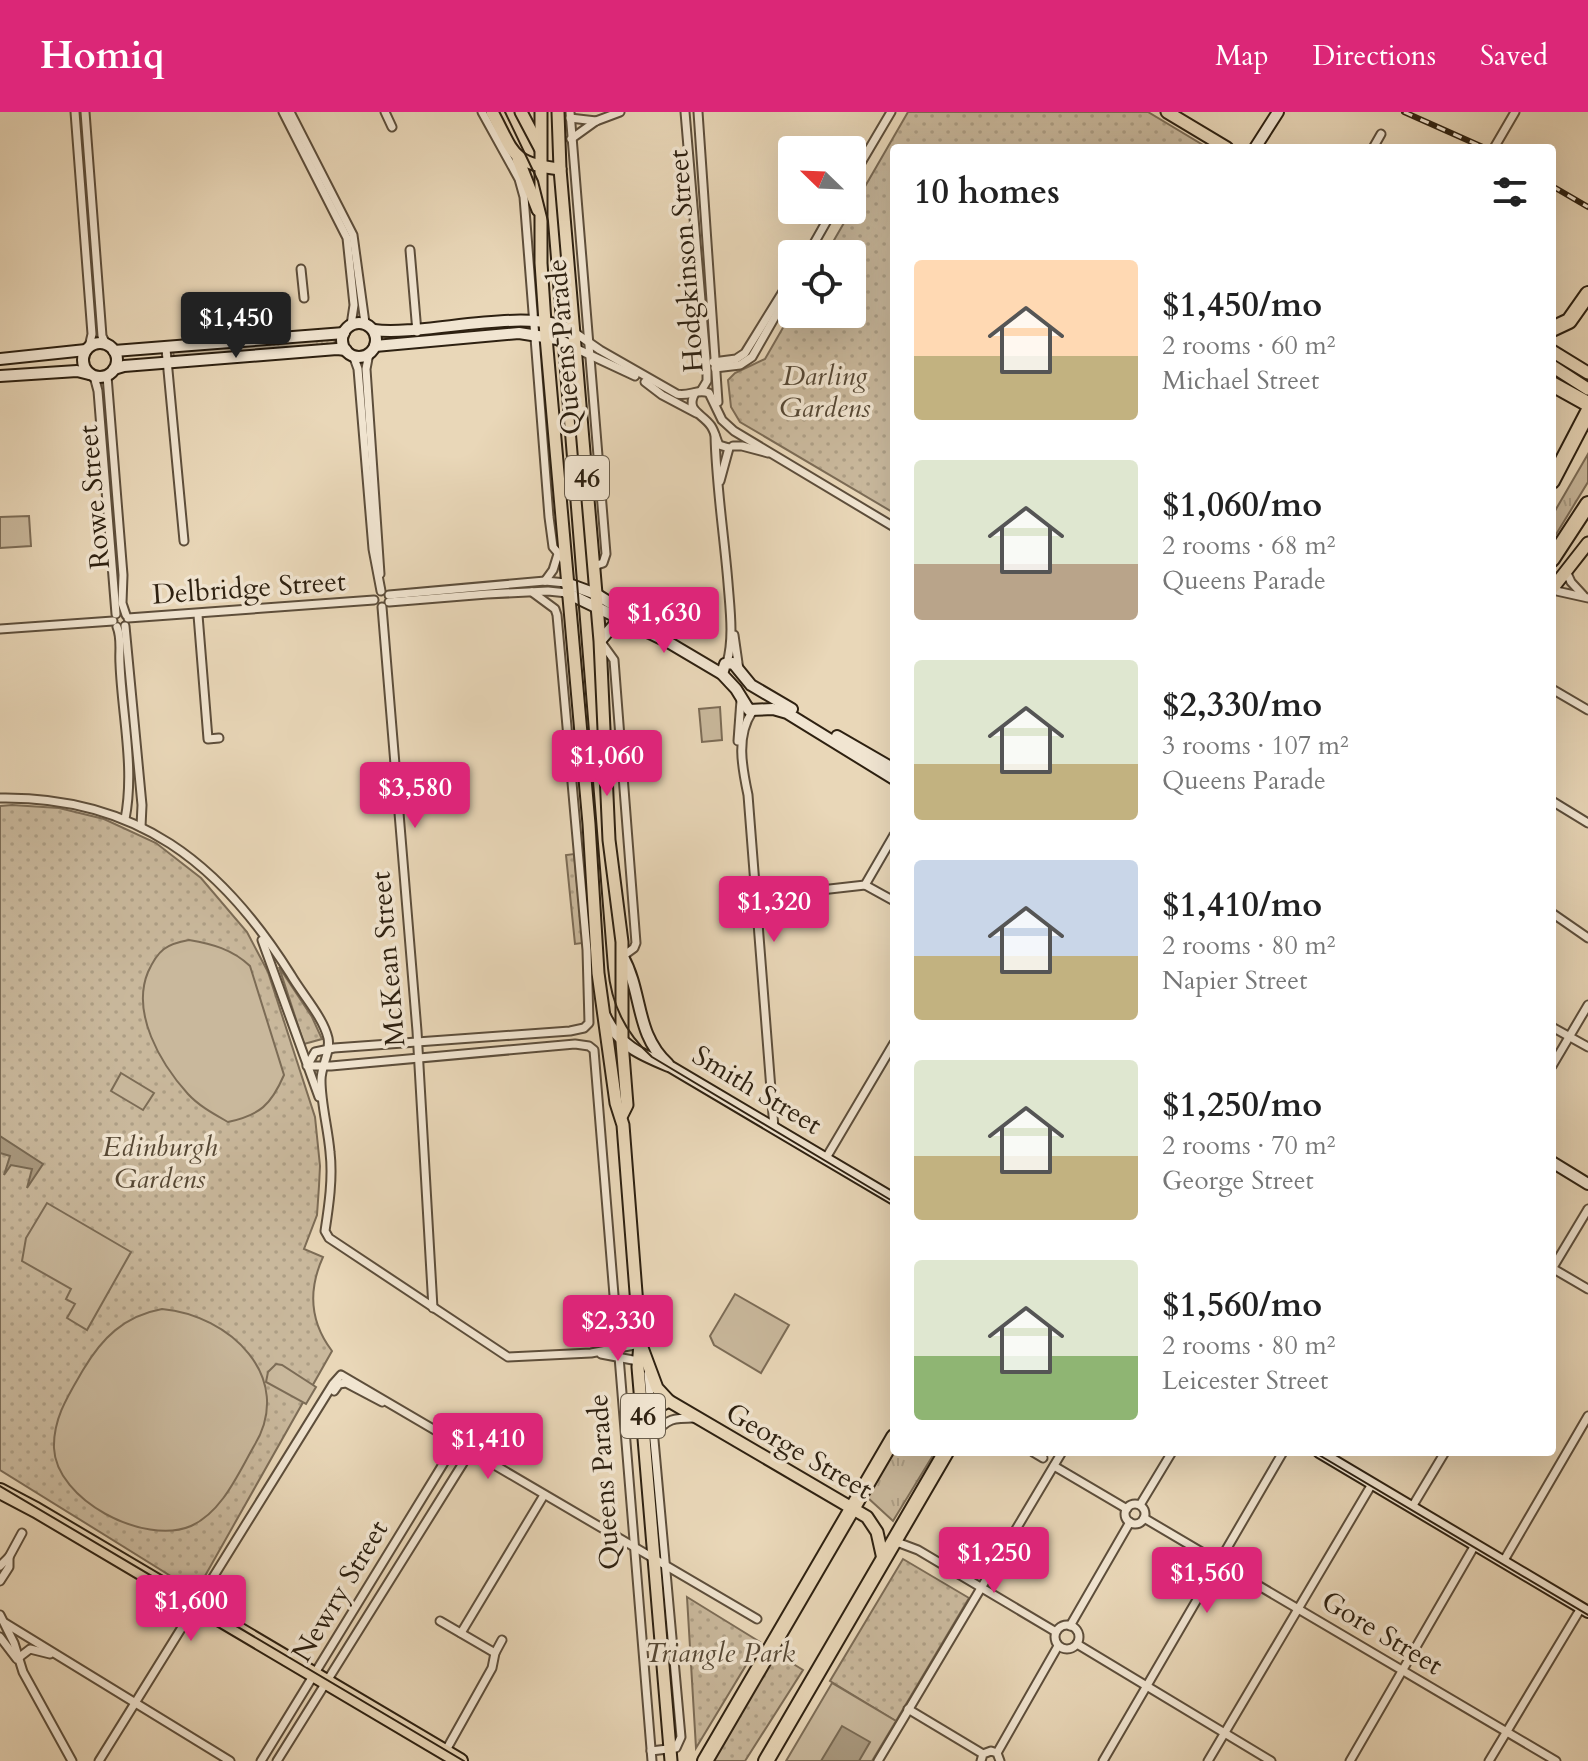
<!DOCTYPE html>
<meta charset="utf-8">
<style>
:root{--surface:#fff;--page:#f2f2f2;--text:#222;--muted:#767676;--accent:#db2777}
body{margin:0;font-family:Cardo,serif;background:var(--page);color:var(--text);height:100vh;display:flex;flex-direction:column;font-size:30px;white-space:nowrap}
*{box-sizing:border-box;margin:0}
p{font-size:26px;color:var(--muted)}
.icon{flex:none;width:44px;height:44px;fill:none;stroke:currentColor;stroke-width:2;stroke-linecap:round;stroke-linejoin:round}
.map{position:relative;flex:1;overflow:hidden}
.sheet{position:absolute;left:890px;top:32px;width:666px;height:1312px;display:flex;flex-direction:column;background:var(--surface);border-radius:8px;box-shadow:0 8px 32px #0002}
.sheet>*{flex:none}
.needle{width:52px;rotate:293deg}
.buttons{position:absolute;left:778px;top:24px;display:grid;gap:16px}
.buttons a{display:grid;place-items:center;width:88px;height:88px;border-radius:8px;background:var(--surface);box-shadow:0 8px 32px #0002;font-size:40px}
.price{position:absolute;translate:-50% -68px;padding:0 18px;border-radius:8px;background:var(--accent);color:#fff;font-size:26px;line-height:52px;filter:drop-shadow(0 2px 4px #0008)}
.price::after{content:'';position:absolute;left:50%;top:48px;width:24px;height:18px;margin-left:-12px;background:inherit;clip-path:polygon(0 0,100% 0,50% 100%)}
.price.selected{background:#222;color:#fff}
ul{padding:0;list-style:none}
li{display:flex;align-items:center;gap:24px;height:200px;padding:0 24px}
li span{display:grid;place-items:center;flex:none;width:224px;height:160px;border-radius:8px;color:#555}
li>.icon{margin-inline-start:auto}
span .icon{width:96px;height:96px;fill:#fffc;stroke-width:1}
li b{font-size:34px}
h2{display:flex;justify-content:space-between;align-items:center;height:96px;padding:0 24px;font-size:34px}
header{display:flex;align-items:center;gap:48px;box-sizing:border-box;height:112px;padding:0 40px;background:var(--accent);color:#fff}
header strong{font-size:38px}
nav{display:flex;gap:44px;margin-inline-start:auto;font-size:28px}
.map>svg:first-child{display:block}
</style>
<header>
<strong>Homiq</strong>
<nav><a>Map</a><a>Directions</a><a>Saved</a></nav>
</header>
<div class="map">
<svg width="1588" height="1649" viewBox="0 0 1588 1649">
<defs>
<pattern id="grass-tufts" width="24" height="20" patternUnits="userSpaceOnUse" patternTransform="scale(2)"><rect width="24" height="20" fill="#c9b89c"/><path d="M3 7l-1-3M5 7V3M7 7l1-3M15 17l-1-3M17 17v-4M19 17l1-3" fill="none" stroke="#ad9e85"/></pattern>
<pattern id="park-dots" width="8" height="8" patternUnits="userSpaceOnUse" patternTransform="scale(2)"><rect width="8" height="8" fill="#c9b89c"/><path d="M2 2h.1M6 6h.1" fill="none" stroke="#ad9e85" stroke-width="1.8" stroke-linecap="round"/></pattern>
</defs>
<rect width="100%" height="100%" fill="#e9d7b8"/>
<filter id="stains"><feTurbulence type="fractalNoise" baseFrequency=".0025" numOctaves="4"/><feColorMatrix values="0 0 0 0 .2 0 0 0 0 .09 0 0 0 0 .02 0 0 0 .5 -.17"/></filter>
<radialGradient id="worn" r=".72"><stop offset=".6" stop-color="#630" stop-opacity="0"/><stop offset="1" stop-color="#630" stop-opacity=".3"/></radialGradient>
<!-- grass -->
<g fill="url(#grass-tufts)" stroke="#7c6c56" stroke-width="2">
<polygon points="334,225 335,233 174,246 173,239"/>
<polygon points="1588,342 1588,370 1552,429 1552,404"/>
<polygon points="894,1339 935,1340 893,1409 867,1385"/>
</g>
<!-- park -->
<g fill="url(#park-dots)" stroke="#7c6c56" stroke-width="2">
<polygon points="908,0 1148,0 1208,36 894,36 894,401 740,310 731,295 728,268 735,261 765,247 792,200 792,202 852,202 852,142 826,142"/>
<path d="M12 693 59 696 104 707 156 731 201 766 247 820 268 860 315 1005 320 1054 319 1074 317 1103 304 1137 323 1145C308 1178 310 1210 332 1239L201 1471H182L0 1358V694Z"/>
<polygon points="574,742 583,831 575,832 566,743"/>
<polygon points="279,855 312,905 322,927 304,932"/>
<polygon points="903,1447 969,1486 896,1609 830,1569"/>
<polygon points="687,1485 760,1530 696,1636"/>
<polygon points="774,1540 803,1558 745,1649 712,1649"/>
</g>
<!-- pitch -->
<g fill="#c9b89c" stroke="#7c6c56" stroke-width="2">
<polygon points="29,404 31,434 0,436 0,405"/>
<polygon points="720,595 722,628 702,630 699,597"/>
<path d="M189 828C212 832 232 837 250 854L284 963C271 993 260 1003 228 1010 214 1002 199 994 188 982 160 951 131 901 148 860 158 838 166 832 189 828Z"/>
<polygon points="121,961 154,981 143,998 111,979"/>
<polygon points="47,1091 131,1140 87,1218 67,1206 75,1192 66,1187 71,1177 22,1149 26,1126"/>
<polygon points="735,1182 789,1213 761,1261 714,1233 710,1224"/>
<path d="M162 1197C229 1203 296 1265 254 1334 238 1362 222 1400 191 1414 144 1434 56 1388 54 1336 53 1306 69 1282 83 1258 102 1226 124 1204 162 1197Z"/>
<polygon points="276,1252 282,1253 316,1275 306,1292 266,1270 268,1260"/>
<polygon points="832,1571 896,1609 872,1649 786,1649"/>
</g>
<!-- water -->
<g fill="#a9997f" stroke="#786953" stroke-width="2">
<polygon points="0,1024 43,1052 27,1076 32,1057 11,1053 4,1063 10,1044 0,1041"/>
<polygon points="842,1614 870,1630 859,1649 821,1649"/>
</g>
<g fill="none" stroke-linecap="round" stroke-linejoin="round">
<!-- street casing -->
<g stroke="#5d4e3b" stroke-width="11">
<g id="street">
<polyline points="75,0 92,222 89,235"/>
<polyline points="85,0 102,224 106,232"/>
<polyline points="283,0 347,126 354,193 351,213"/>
<polyline points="290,0 353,123 365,211"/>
<polyline points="385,0 392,15"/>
<polyline points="482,0 519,67 524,85 549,405 553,435 564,448"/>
<polyline points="570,0 606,442 603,451 594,454"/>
<polyline points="685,0 707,259 707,269 701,279"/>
<polyline points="698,0 718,290"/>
<polyline points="570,6 596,9"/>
<polyline points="571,27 596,9 620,0"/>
<polyline points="1373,36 1381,22"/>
<polyline points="1494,36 1515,0"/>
<polyline points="852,66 891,0"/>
<polyline points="410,138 417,220"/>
<polyline points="808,142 833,98"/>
<polyline points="301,157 304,186"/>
<path d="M574 220 600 238 677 282C689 285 698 276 709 281L722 308 734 319 894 415"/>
<polyline points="575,236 635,264"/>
<polyline points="166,237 184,429"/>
<polyline points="369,241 366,257 380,462"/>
<polyline points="353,243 358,257 373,437 381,479"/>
<polyline points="713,250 736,247 745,241 792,165"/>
<polyline points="715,256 740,253 752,245 792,175"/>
<polyline points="94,264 98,279 116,502"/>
<polyline points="107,264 123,463 122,491 126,503"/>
<polyline points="645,270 662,283 696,301"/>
<path d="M695 281C685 299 702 301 711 314 715 320 716 327 719 333L729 336"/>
<path d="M715 323C716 372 724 422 728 471 730 497 734 526 727 551"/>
<polyline points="733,334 742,334 768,341"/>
<polyline points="720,369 729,336"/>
<polyline points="1566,459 1571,470 1583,483"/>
<polyline points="545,469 553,458 558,442"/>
<polyline points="1552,478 1588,486"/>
<polyline points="532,480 555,497 557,503 587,838 589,911 584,916 570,919 334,936 315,940 307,954 331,954 575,932 589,934 594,938 652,1649"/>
<polyline points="389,483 545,469 566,471"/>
<polyline points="389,490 487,482 548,479 567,481"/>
<polyline points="382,495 417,919 433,1196"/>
<polyline points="198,503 208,627 219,626"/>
<polyline points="128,506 374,488"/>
<polyline points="125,514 142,693 141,715"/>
<path d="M117 515C122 527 119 539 120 552 122 603 135 656 125 707"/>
<polyline points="0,517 113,509"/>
<polyline points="734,523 739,558"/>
<polyline points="601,530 614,548 636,831 634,836 623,844"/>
<polyline points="1552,577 1588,598"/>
<path d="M752 600C736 624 742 655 748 683L774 1016"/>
<polyline points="738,629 741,588"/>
<path d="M0 686C136 684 221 751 291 863 302 882 323 905 328 926 331 940 321 954 321 968 321 992 328 1016 330 1040 333 1066 329 1093 325 1119L329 1126 508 1245 591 1241 640 1232"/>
<polyline points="1552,689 1588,711"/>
<polyline points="865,773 894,723"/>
<polyline points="812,779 865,773 894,789"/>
<polyline points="1552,801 1588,826"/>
<polyline points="262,828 319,985"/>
<polyline points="1552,915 1588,935"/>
<polyline points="1552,954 1588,893"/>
<polyline points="826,1046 894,931"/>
<polyline points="1552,1156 1588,1177"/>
<polyline points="1552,1157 1588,1097"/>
<polyline points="601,1242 638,1249"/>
<polyline points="648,1262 681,1625 676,1636 651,1639"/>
<polyline points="334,1279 339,1272 346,1271 382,1290"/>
<path d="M655 1323C666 1306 675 1306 694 1306"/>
<polyline points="1033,1340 1043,1346"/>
<polyline points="1054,1354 1127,1397"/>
<circle cx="1135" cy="1402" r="10"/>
<polyline points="1140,1393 1172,1340"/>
<polyline points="1412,1395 1445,1340"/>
<polyline points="1144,1406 1556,1649"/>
<polyline points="894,1429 918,1438 1056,1520"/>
<polyline points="1503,1450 1588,1304"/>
<polyline points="0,1454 9,1445 22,1421"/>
<polyline points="0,1469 9,1455 9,1445"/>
<polyline points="0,1503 14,1531 23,1560 72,1649"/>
<polyline points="440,1509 495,1541"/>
<polyline points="5,1511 230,1649"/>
<circle cx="1067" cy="1525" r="12"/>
<polyline points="1070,1514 1130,1410"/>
<polyline points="461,1521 544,1383"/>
<polyline points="0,1525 16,1546"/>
<polyline points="1077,1532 1271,1649"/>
<polyline points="17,1547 30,1537 50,1542"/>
<polyline points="908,1597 983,1642"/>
<polyline points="445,1640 492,1556 495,1541 502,1528"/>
<polyline points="997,1641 1058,1534"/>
<polyline points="99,1649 333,1272 341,1263 757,1507"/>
<polyline points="261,1649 456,1331"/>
<polyline points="277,1649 470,1340"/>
<polyline points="878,1649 1062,1340"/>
<polyline points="981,1649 983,1642 991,1639 997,1641 1000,1649"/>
<polyline points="1103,1649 1283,1340"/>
<polyline points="1208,1649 1372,1372"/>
<polyline points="1350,1649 1475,1433"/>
<polyline points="1489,1649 1581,1496"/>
</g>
</g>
<!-- secondary casing -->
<g stroke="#2e2111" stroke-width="14">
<g id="secondary">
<polyline points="1255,36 1278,0"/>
<circle cx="359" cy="228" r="17"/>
<path d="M374 218C423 225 534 192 574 220"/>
<circle cx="100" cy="248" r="17"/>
<polyline points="375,234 519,221 557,227 575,236"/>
<polyline points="114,239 344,221"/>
<polyline points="0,247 86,238"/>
<polyline points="114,257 124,254 337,237 346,238"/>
<polyline points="0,264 77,259 89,262"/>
<polyline points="566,471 596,482 649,515"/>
<polyline points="567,481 668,530 722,562 736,577 749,598 773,597 787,601 894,667"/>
<polyline points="600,529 613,514 626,511"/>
<polyline points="722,562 725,552 733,551 751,573 792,597"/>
<polyline points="837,624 894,657"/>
<path d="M623 845C643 881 635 922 668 952"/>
<path d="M605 904C620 935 642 943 671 955L894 1087"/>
<polyline points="1552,1050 1588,1072"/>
<polyline points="1319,1340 1588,1500"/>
</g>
</g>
<!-- primary casing -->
<g stroke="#2e2111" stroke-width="15">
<g id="primary">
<path d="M492 0C514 40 510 52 560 57"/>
<polyline points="521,0 540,36"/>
<polyline points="541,0 541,151 546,225 589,712 598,861 616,991 623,1013 640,1232 638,1255 671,1649"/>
<polyline points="558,0 560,57 600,529 609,728 622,830 622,930 627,993 622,1003"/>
<polyline points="1167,0 1227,36"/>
<polyline points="518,47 538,98"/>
<polyline points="1552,239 1588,261"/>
<polyline points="1552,254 1588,277"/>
<polyline points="1552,477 1588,431"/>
<polyline points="641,1233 657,1276 669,1289 867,1405 877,1420 883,1447"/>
<polyline points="646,1313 654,1297 669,1289"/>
</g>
</g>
<!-- highway casing -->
<g stroke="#2e2111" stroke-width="18">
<g id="highway">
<polyline points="1552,217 1569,209 1588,182"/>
<polyline points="1552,272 1588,292"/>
<polyline points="1552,369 1588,300"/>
<polyline points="1552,447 1588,392"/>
<polyline points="0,1379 36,1398 460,1649"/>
<polyline points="705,1649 894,1325"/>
<polyline points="766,1649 946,1340"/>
</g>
</g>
<!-- street -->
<use href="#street" stroke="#f1e5d1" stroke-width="7"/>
<!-- secondary -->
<use href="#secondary" stroke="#f1e5d1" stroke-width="10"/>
<!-- primary -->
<use href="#primary" stroke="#e9d7b8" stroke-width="11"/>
<!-- highway -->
<use href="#highway" stroke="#e9d7b8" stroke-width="14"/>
<!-- tram -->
<g stroke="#2e2111" stroke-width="2">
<path d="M505 0 538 69 548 109 608 856C611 892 625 921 652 945L894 1090"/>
<polyline points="1314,1340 1588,1503"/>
<polyline points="0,1374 464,1649"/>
</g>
<!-- rail casing -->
<g stroke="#2e2111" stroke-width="6">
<g id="rail">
<polyline points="1404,0 1485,36"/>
<polyline points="1552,74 1588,95"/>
</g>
</g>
<!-- rail -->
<use href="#rail" stroke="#f1e5d1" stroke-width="3" stroke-dasharray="9" stroke-linecap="butt"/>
</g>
<g text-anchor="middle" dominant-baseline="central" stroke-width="7" stroke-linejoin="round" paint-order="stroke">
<!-- shield labels -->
<g fill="#f1e5d1" stroke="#685c4b" stroke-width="2">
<rect x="565" y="344" width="44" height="44" rx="6"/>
<rect x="621" y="1282" width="44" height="44" rx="6"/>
</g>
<g font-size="26" font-weight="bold" fill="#2e2111">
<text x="587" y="366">46</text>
<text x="643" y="1304">46</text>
</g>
<!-- street labels -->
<g font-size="28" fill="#2e2111" stroke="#f1e5d1">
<text transform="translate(686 149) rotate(-94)">Hodgkinson Street</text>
<text transform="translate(564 235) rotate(-95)">Queens Parade</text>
<text transform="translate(94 385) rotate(-95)">Rowe Street</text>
<text transform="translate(249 476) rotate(-4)">Delbridge Street</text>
<text transform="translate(388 847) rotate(-95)">McKean Street</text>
<text transform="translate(757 978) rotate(31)">Smith Street</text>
<text transform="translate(799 1339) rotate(30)">George Street</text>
<text transform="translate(604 1370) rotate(-94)">Queens Parade</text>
<text transform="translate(340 1479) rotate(-59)">Newry Street</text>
<text transform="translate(1382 1521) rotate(31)">Gore Street</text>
</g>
<!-- park labels -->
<g font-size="28" font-style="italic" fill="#554734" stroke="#f1e5d1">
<text x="825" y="264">Darling<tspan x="825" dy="32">Gardens</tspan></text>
<text x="160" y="1035">Edinburgh<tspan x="160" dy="32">Gardens</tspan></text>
<text x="720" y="1541">Triangle Park</text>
</g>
</g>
<rect width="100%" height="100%" filter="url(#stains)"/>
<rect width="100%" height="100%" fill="url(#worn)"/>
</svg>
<div class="buttons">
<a><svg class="needle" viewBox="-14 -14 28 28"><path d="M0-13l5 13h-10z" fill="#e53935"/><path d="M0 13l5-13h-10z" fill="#767676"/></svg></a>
<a><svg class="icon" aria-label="locate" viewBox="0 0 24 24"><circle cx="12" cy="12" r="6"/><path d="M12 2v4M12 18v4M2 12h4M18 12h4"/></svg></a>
</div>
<b class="price selected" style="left:236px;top:248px">$1,450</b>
<b class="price" style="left:664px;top:543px">$1,630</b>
<b class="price" style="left:607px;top:686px">$1,060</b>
<b class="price" style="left:415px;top:718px">$3,580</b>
<b class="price" style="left:774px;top:832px">$1,320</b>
<b class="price" style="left:618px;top:1251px">$2,330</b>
<b class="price" style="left:488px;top:1369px">$1,410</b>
<b class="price" style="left:994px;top:1483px">$1,250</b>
<b class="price" style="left:1207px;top:1503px">$1,560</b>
<b class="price" style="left:191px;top:1531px">$1,600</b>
<section class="sheet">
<h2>10 homes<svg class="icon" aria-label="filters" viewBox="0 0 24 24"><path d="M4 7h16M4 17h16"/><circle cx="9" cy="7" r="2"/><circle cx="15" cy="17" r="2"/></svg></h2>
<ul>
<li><span style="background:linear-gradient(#ffd9b3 60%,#c2b280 0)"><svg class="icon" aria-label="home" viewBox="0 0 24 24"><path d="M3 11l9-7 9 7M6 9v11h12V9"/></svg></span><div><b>$1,450/mo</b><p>2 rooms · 60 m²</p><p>Michael Street</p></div></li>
<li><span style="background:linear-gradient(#dfe7d0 65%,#b9a48a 0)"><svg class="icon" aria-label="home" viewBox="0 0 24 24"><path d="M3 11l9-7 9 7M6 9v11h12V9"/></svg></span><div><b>$1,060/mo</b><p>2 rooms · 68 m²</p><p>Queens Parade</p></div></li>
<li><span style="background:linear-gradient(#dfe7d0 65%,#c2b280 0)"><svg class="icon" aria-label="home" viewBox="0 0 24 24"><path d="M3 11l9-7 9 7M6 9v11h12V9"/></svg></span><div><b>$2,330/mo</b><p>3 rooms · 107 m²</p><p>Queens Parade</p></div></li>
<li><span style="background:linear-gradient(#c9d6e8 60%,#c2b280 0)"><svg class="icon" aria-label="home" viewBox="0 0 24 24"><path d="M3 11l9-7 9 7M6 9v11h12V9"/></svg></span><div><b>$1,410/mo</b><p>2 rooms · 80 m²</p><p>Napier Street</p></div></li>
<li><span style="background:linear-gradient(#dfe7d0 60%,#c2b280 0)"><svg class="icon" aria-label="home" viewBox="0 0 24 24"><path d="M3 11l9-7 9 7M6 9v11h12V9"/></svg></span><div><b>$1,250/mo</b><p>2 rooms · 70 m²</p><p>George Street</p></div></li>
<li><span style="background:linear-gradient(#dfe7d0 60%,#8fb573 0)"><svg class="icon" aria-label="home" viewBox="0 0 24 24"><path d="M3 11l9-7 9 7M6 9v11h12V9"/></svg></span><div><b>$1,560/mo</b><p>2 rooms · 80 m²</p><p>Leicester Street</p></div></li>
</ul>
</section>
</div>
